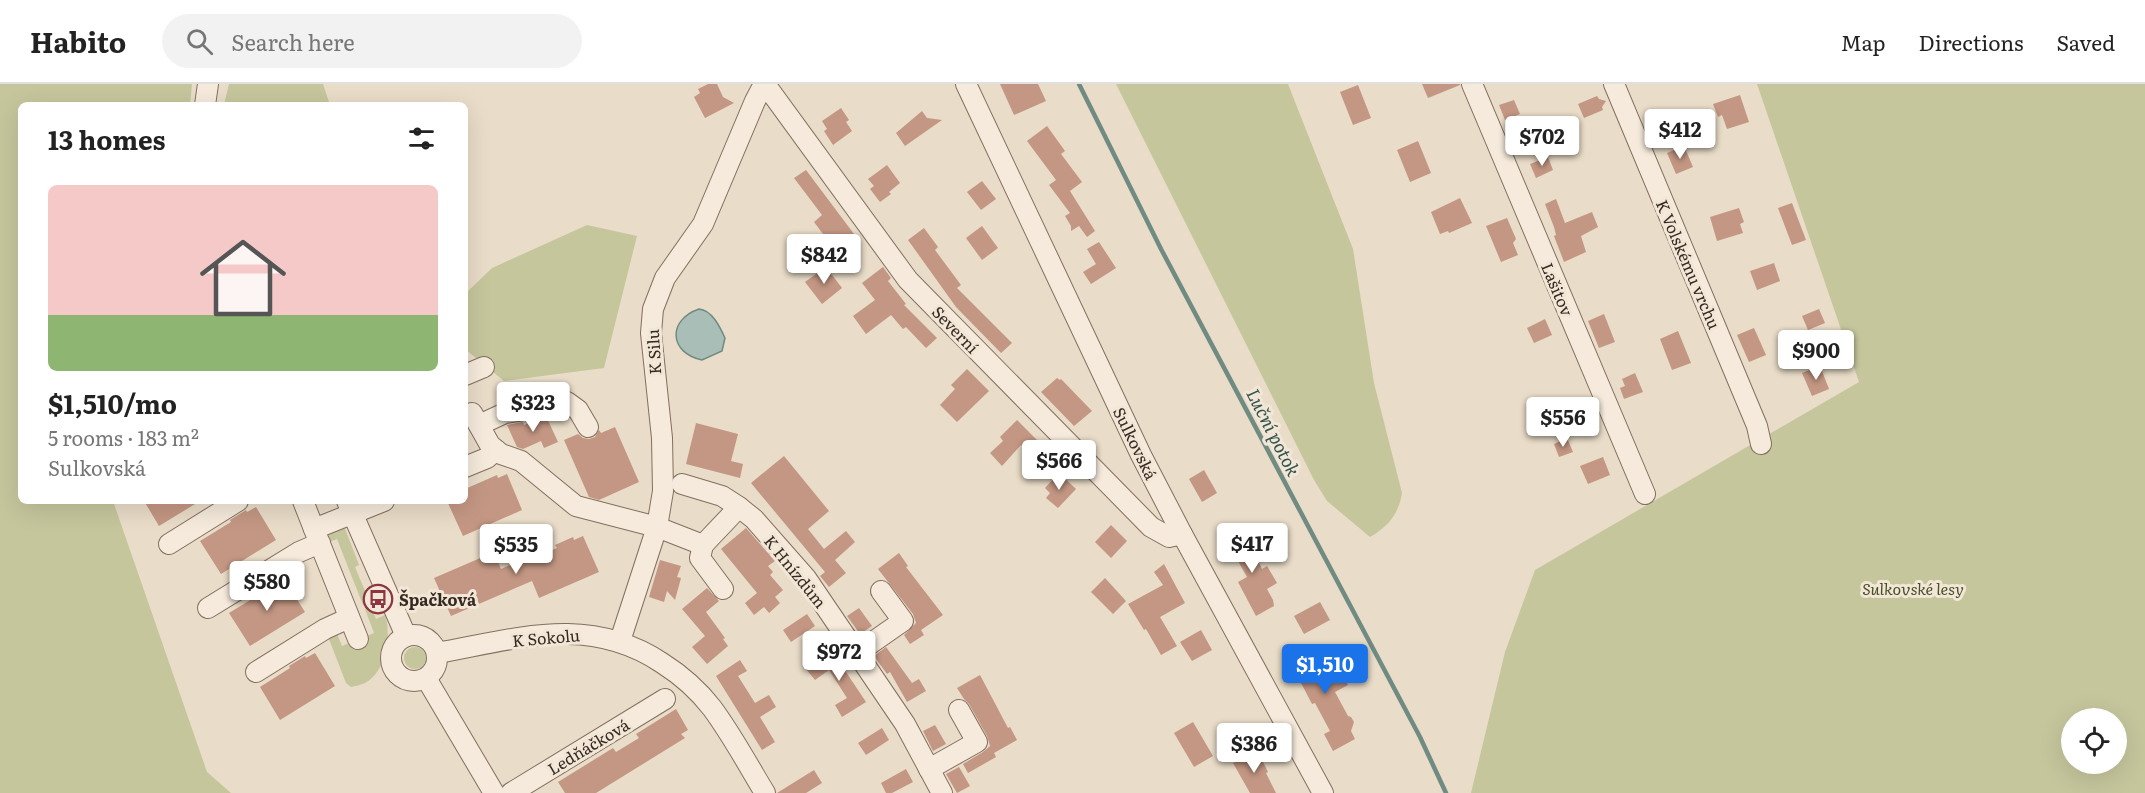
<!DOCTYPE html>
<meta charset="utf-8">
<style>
:root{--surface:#fff;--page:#f2f2f2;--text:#222;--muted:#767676;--line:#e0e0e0;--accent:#1a73e8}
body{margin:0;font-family:Literata,serif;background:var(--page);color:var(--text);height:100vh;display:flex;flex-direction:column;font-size:22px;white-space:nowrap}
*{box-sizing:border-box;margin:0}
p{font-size:20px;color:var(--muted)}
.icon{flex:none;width:33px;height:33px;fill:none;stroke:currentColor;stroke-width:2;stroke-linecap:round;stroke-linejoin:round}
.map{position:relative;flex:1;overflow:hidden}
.details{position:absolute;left:18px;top:18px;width:450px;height:402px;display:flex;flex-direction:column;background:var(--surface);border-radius:9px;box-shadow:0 6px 24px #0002}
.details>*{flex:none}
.fabs{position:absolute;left:2061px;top:624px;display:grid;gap:12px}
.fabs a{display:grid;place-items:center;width:66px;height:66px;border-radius:50%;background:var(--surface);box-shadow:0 6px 24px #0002;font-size:30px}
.price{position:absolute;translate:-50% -51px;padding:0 14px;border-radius:6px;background:#fff;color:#222;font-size:20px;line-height:39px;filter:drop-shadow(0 2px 3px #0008)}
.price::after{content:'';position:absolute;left:50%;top:36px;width:18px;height:14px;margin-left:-9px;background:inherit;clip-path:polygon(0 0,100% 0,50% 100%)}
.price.on{background:var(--accent);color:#fff}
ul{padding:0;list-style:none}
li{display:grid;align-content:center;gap:12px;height:318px;padding:0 30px}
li+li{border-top:2px solid var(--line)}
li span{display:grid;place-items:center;height:186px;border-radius:9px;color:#555}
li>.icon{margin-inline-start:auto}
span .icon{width:108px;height:108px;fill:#fffc;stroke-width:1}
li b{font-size:26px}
h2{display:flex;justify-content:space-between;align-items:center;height:72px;padding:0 30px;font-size:26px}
header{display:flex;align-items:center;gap:36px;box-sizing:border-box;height:84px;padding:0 30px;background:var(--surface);border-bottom:2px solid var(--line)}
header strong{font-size:28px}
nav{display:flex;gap:33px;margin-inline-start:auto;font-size:21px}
.search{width:420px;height:54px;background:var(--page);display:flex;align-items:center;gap:15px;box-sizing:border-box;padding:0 21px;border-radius:33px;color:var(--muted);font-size:22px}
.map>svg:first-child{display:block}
</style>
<header>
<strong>Habito</strong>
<div class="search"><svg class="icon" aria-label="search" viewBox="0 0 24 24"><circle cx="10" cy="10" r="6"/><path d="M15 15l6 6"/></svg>Search here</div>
<nav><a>Map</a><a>Directions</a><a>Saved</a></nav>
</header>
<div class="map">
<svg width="2145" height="709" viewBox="0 0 2145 709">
<rect width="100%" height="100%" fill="#e9dcc8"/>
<!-- green -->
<g fill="#c6c69d" fill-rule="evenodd">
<polygon points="0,0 192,0 190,21 21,21 21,417 113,417 207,688 231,709 0,709"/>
<polygon points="229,0 323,0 330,21 224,21"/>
<path d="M1116 0H1288L1353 165 1374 299 1402 409C1399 429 1388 443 1370 453L1327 417 1314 396Z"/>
<path d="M1757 0H2145V709H1471L1505 568 1535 486 1859 298ZM2072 634H2116V680H2072Z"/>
<polygon points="587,141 637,152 604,284 504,297 465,265 465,210 492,184"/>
<polygon points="344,442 359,481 355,483 370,519 363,521 337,455 327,459 329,449"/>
<path d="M371 522 376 535 385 531C392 552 386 588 365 599 361 601 355 602 351 603L346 599 327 550 335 545 342 562 374 549 365 525Z"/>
<circle cx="415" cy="574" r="11"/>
</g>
<!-- water -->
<path fill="#a9beb6" stroke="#708b82" stroke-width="1.5" d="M699 225C712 226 720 243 725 254L722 267 702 276C669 269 667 236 699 225Z"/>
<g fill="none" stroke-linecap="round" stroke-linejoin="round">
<!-- stream -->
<polyline stroke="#708b82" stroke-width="4.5" points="1079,0 1161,165 1420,653 1446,709"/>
</g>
<!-- building -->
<g fill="#c39783">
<polygon points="708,0 717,0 723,13 734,19 705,34 694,13 700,9 698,5"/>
<polygon points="1000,0 1038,0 1046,17 1014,31"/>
<polygon points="1422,0 1460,0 1460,1 1428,14"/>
<polygon points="1358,1 1371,34 1353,41 1340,8"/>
<polygon points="1740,11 1749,38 1727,45 1722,31 1718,33 1713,20"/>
<polygon points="1597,12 1599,15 1606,17 1602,23 1603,26 1584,34 1578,20"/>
<polygon points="1514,16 1520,30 1505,36 1499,21"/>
<polygon points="841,24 849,36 846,38 852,47 833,61 824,47 827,45 822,37"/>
<polygon points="922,27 927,34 942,36 905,62 896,49"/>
<polygon points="1047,42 1065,67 1061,70 1082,98 1070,107 1095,147 1087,153 1079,142 1071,147 1071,142 1065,132 1070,129 1049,101 1056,96 1027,57"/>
<polygon points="1418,57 1431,89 1410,98 1397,66"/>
<polygon points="1684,62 1693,83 1676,90 1667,69"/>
<polygon points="1548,73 1553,86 1536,94 1530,80"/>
<polygon points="887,81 900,99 889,108 891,110 880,118 870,105 874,102 868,95"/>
<polygon points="806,86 854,150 830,169 833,173 820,183 809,167 826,154 814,138 822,131 794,94"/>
<polygon points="982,97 996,115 981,126 967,108"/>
<polygon points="1460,114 1472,139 1449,149 1448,147 1440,150 1431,128"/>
<polygon points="1556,115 1565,139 1592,128 1598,143 1581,152 1586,168 1564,178 1554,152 1556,151 1554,143 1545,120"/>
<polygon points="1792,119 1806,156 1792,161 1778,124"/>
<polygon points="1739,124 1744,138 1740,140 1743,149 1717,157 1710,133"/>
<polygon points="1507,134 1516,155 1513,159 1518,171 1501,178 1486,142"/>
<polygon points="982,142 998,164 982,176 966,154"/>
<polygon points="924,144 938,163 935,166 961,201 957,204 1012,259 1001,269 956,223 908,156"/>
<polygon points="1099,158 1116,184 1091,200 1083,188 1096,180 1087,165"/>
<polygon points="1774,179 1780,197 1757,206 1750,187"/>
<polygon points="826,183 842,204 822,220 805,198"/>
<polygon points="883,183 891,194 888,197 906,220 904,221 937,254 926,264 906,243 903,245 891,231 866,250 853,232 875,216 862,199"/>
<polygon points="1819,225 1825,239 1808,246 1802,232"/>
<polygon points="1604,230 1615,258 1599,264 1588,237"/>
<polygon points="1545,235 1552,251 1534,259 1527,244"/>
<polygon points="1754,244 1766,271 1749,278 1737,251"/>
<polygon points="1678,247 1691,279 1672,286 1660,255"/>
<polygon points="1820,282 1829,305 1812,312 1802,289"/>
<polygon points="967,285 989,307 957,338 940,321 955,305 951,301"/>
<polygon points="1635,289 1643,308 1624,315 1620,304 1625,302 1622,295"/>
<polygon points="1057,294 1060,296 1061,295 1092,327 1074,342 1041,308"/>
<polygon points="546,332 558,358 544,364 541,357 523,365 517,363 507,341 523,338 524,341"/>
<polygon points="1017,336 1038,357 1027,368 1021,361 1002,382 990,369 1003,357 1000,353"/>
<polygon points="696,339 738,350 731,377 743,380 740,394 686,380"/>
<polygon points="615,343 639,398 599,416 589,413 564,356 578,350 583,354 589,355 595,353 599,346 601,349"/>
<polygon points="1567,354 1573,368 1559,373 1554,360"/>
<polygon points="784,372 829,427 808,445 824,465 846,447 855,458 835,476 846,489 829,503 820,492 825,488 751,399"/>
<polygon points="1603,373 1610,391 1588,400 1580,382"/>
<polygon points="1204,386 1217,409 1202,418 1189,395"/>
<polygon points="1059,389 1076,405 1058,424 1046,414 1050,409 1045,404"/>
<polygon points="507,390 522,426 463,452 447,417 465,417 465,405 497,391 498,394"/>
<polygon points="144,417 200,417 159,442"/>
<polygon points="256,423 276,456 221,490 200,457 231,438 230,436 246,426 247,428"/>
<polygon points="1111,441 1127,457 1111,474 1095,458"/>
<polygon points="746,444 775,477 768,482 773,488 770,491 783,506 775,513 780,519 769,529 764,523 754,531 745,519 757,509 721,465"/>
<polygon points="1244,447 1253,460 1250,461 1262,485 1267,482 1277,499 1267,505 1273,516 1274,522 1256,532 1238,498 1247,493 1234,470 1229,473 1222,461"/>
<polygon points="583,452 599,488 539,514 532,497 451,532 434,494 485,472 486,475 495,471 501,485 533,471 534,474 557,464 555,461 573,453 574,456"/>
<polygon points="899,469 908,482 906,483 943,531 921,546 924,551 910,560 904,551 916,539 913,530 878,485"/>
<polygon points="660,476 681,482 677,493 681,494 675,516 667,507 664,518 649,513"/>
<polygon points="1164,480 1185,519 1160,533 1177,562 1161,571 1146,545 1144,546 1128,520 1163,501 1154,488"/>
<polygon points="1105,494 1126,517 1113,530 1091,508"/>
<polygon points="284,495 305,528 250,562 229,529 260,510 258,507 275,497 276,500"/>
<polygon points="707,504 719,517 706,528 725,554 723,555 728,562 707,580 692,563 705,552 682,525"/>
<polygon points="1320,518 1330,536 1304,550 1294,532"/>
<polygon points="859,524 872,542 860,550 847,532"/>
<polygon points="807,530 815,542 791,558 783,546"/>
<polygon points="1201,546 1212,566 1192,577 1180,558"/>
<polygon points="1313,561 1328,591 1339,585 1348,601 1335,608 1348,632 1351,633 1354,638 1351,647 1355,655 1333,667 1324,650 1330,647 1315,619 1312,620 1288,574"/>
<polygon points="886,563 912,599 919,595 926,607 907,618 890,588 887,590 874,572"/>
<polygon points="832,567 866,618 842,633 835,621 847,614 829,586 815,596 806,585"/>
<polygon points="315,569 335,602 280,636 260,603 290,584 289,582 305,572 306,574"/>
<polygon points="740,576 747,587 738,592 755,619 769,611 776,623 760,633 775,658 762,666 716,592"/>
<polygon points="980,591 1008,644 1010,643 1017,656 994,669 996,673 968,689 963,680 983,668 990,662 987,652 969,620 964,615 957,604"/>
<polygon points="676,625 688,646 681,650 685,654 596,709 565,709 558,698 613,664 616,668 639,654 636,650"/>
<polygon points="1193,638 1213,672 1194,683 1174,649"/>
<polygon points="935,641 946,660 933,667 923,647"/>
<polygon points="882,644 889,656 866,671 858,659"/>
<polygon points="1274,651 1281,665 1266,673 1259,659"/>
<polygon points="1257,666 1268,688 1266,689 1276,709 1250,709 1233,679"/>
<polygon points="959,683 970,702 957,709 946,690"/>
<polygon points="906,685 913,698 892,709 886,709 881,699"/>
<polygon points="814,686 822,699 806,709 777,709"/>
</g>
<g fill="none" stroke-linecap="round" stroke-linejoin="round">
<!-- minor casing -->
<g stroke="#836f5f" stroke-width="22">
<g id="minor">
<polyline points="765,0 908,196 1151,443 1169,453 1182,450"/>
<polyline points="966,0 1141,371 1182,450 1323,709"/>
<polyline points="1472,0 1645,410"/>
<polyline points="1614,0 1757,342 1761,360"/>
<polyline points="205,21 208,0"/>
<polyline points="465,291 484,283"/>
<polyline points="472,329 490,361 501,370 521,377 576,422 657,443 703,461 700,474 723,505"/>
<polyline points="479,341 505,329 530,325 554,317 567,318 578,326 588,343"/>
<polyline points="465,383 487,374 496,366"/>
<polyline points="682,400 722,412 739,423 703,461"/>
<polyline points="303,417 314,445 384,417"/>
<polyline points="347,417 406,552"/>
<polyline points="739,423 754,435 806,494 905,640 942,709"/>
<polyline points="314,445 358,555"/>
<polyline points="169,460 238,417"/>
<polyline points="208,524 299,468 320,459"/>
<circle cx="414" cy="574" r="23"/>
<polyline points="620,557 657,443 663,407 662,354 651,249 653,225 665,194 703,140 755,17 764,0"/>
<path d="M437 569C517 555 588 530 662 579 681 591 698 606 712 624 732 651 748 681 765 709"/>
<polyline points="857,569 903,537 881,507"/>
<polyline points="256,588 325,545 349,534"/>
<polyline points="426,594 494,709"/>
<polyline points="929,685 977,658 959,626"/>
<polyline points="511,709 665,615"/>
</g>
</g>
<!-- minor -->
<use href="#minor" stroke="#f5eadb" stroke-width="20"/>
</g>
<!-- icons -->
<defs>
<g id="bus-ring" transform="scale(1.5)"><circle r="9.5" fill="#f2e7d7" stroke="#8b3640" stroke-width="1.5"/><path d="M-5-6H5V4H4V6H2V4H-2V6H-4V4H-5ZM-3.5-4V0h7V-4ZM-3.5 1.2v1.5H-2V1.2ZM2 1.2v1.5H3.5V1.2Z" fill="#8b3640"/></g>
</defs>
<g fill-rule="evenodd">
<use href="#bus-ring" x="378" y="515"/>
</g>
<g text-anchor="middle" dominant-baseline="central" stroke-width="6" stroke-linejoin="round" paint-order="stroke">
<!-- street labels -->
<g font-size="16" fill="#362921" stroke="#f2e7d7">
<text transform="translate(1689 180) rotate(67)">K Volskému vrchu</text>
<text transform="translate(1558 205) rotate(67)">Lašitov</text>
<text transform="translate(956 245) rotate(46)">Severní</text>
<text transform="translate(653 268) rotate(-93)">K Silu</text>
<text transform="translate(1136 359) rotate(64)">Sulkovská</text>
<text transform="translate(796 487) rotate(51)">K Hnízdům</text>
<text transform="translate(546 553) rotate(-5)">K Sokolu</text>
<text transform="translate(588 662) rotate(-31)">Ledňáčková</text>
</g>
<!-- park labels -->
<g font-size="16" font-style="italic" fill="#4a502a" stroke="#f2e7d7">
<text x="1913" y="504">Sulkovské lesy</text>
</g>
<!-- poi labels -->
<g font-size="16" font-weight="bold" fill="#362921" stroke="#f2e7d7" text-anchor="start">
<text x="399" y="515">Špačková</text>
</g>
<!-- water labels -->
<g font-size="18" font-style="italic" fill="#32534e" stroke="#f2e7d7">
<text transform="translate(1274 348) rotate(63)">Luční potok</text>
</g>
</g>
</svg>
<div class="fabs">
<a><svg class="icon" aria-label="locate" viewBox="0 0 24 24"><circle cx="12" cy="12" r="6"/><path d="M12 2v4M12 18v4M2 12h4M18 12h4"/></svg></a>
</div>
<b class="price" style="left:1680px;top:76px">$412</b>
<b class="price" style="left:1542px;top:83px">$702</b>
<b class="price" style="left:824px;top:201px">$842</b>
<b class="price" style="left:1816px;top:297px">$900</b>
<b class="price" style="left:533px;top:349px">$323</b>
<b class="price" style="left:1563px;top:364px">$556</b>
<b class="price" style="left:1059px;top:407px">$566</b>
<b class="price" style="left:1252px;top:490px">$417</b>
<b class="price" style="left:516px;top:491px">$535</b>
<b class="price" style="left:267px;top:528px">$580</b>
<b class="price" style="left:839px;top:598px">$972</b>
<b class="price on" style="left:1325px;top:611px">$1,510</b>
<b class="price" style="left:1254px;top:690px">$386</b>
<section class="details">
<h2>13 homes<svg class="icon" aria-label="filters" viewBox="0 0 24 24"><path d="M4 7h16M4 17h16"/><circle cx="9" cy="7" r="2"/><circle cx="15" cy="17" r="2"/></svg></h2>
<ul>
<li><span style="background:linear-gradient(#f6c9c9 70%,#8fb573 0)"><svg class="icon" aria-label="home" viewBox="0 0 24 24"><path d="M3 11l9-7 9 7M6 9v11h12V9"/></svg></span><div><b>$1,510/mo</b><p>5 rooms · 183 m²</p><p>Sulkovská</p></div></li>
</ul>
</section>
</div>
